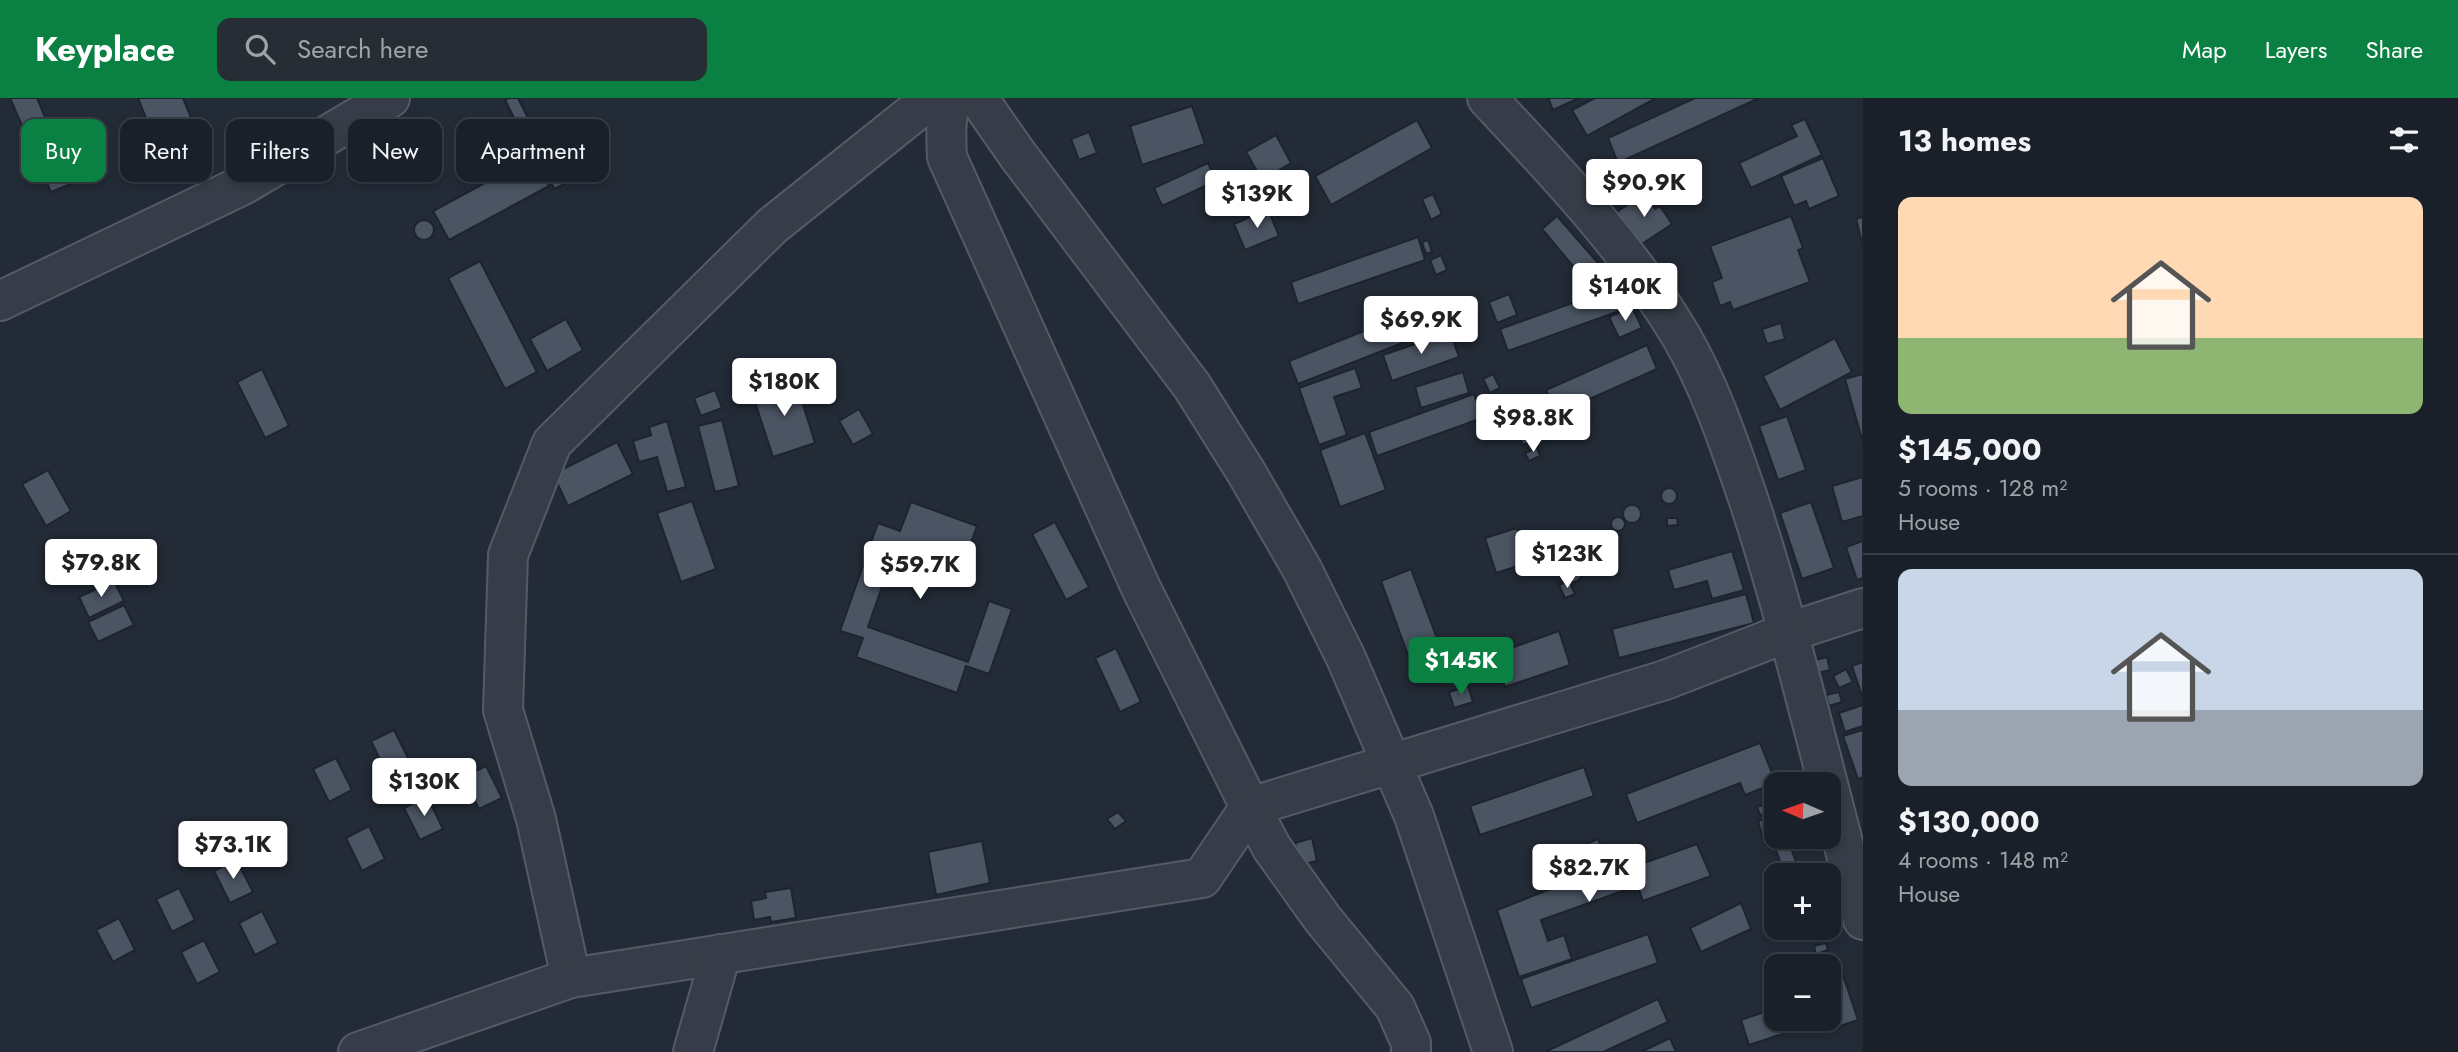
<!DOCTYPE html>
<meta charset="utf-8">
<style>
:root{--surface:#1a2029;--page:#272d35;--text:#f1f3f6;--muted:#9fa3a8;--line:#383e46;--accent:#0b8043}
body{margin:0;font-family:Jost,sans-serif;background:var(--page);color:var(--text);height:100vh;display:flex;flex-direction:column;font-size:26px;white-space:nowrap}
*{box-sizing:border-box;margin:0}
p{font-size:23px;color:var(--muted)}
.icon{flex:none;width:38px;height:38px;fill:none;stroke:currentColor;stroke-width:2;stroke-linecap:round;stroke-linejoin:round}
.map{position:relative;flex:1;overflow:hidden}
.details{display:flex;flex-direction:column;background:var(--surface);width:595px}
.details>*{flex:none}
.top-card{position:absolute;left:21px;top:21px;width:665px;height:63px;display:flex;gap:14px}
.needle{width:46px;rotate:272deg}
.fabs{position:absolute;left:1764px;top:674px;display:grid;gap:14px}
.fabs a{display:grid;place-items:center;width:77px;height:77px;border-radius:14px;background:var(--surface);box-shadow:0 4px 10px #0003,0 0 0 2px var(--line);font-size:35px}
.price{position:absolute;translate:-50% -60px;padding:0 16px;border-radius:7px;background:#fff;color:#222;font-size:23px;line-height:46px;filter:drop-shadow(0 2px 4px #0008)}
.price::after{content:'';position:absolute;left:50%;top:42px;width:21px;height:16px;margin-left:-10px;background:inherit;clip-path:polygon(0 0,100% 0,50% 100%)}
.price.selected{background:var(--accent);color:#fff}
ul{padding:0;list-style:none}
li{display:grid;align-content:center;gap:14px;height:371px;padding:0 35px}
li+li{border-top:2px solid var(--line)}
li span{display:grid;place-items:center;height:217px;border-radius:14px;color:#555}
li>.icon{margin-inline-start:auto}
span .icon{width:126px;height:126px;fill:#fffc;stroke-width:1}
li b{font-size:30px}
h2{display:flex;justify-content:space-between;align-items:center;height:84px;padding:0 35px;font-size:30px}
.chip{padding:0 24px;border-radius:14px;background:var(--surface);box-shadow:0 4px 10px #0003,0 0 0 2px var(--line);font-size:24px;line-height:63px}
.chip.selected{background:var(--accent);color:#fff}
header{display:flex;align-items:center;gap:42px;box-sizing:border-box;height:98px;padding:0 35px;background:var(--accent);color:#fff}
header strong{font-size:33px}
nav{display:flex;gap:38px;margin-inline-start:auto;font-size:24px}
.search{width:490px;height:63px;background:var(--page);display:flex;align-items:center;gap:18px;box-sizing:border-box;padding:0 24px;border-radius:14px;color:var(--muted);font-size:26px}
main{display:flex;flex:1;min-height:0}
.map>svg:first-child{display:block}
</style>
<header>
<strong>Keyplace</strong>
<div class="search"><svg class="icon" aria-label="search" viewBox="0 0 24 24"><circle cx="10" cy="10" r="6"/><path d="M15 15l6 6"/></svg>Search here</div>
<nav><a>Map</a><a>Layers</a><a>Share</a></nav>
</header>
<main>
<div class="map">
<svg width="1863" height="954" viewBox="0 0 1863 954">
<rect width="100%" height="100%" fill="#232b37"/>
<!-- building -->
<g fill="#4b5463" stroke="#1d242f" stroke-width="2">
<polygon points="10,0 37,0 73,85 51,94"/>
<polygon points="138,0 183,0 207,59 168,75"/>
<polygon points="509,0 518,0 531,26 520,32 505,2"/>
<polygon points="1548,0 1579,0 1553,12"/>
<polygon points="1595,0 1656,0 1587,38 1572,12"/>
<polygon points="1695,0 1759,0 1618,65 1608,40"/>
<polygon points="1192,8 1205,46 1142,67 1130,28"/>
<polygon points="1805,21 1822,57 1751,90 1739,65 1797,38 1791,27"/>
<polygon points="1417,22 1432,50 1331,107 1315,78"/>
<polygon points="551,29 575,81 554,91 530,39"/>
<polygon points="1089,34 1097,55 1079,62 1071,41"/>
<polygon points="1276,37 1291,65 1262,82 1246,54"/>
<polygon points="533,59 549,88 449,142 433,113"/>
<polygon points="1823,60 1839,98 1809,111 1806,103 1794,108 1781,78"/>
<polygon points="1208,65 1216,83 1162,108 1154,90"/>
<polygon points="1644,95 1655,111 1660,108 1672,126 1639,148 1617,114"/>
<polygon points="1433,96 1442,116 1431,122 1422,101"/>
<polygon points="1268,111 1279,138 1245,152 1234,126"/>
<polygon points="1557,118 1604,172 1588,186 1542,131"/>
<polygon points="1791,118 1803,150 1798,152 1810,184 1733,212 1730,204 1720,208 1712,184 1722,180 1710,148"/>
<polygon points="1863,119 1863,149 1856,121"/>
<circle cx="424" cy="132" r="10"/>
<polygon points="1418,139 1425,162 1298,206 1291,184"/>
<polygon points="1428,142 1432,154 1426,156 1422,144"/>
<polygon points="1441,157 1447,172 1436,177 1430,162"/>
<polygon points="480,163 537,274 505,291 448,180"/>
<polygon points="1625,186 1633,208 1508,253 1500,231"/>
<polygon points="1509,196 1517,217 1497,225 1489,204"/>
<polygon points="1632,209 1642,230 1619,240 1609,219"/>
<polygon points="1411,214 1420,238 1298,286 1289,263"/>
<polygon points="566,221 583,252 547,273 530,241"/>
<polygon points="1781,225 1785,241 1767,246 1762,231"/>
<polygon points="1450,234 1459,259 1392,283 1383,257"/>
<polygon points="1835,240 1852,274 1780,312 1763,278"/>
<polygon points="1647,247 1657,271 1556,316 1546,292"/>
<polygon points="1355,270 1362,290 1334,299 1347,337 1319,347 1299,290"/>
<polygon points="262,271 289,328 265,340 237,284"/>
<polygon points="1463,274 1469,295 1421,310 1415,289"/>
<polygon points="1493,276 1500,290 1490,295 1483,281"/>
<polygon points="1863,276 1863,345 1845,281"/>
<polygon points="795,281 815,345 773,359 752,295"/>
<polygon points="715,292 722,310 701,318 694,300"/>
<polygon points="1474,296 1482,320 1377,358 1369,334"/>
<polygon points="859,311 873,336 853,347 839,323"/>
<polygon points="1497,317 1499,334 1489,335 1487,318"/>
<polygon points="1787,318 1806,372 1778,382 1759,328"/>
<polygon points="722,322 739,388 715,394 698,328"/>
<polygon points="667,323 686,389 667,394 657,359 639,364 633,343 651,337 649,329"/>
<polygon points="1528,327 1535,342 1523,347 1516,332"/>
<polygon points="1365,335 1386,392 1340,409 1320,352"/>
<polygon points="617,344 633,376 568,408 553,376"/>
<polygon points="1537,350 1540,358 1529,363 1525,355"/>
<polygon points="48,372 71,413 46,428 22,386"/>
<polygon points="1863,379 1863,418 1842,424 1832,388"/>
<circle cx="1669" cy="398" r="8"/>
<polygon points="692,403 716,471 681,484 657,415"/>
<polygon points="911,404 977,428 962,470 897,446 868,529 968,564 989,503 1012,511 989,576 966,568 957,595 856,559 863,540 840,533 878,425 900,433"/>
<polygon points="1811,404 1834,470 1802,481 1780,415"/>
<circle cx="1632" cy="416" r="9"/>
<circle cx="1618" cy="426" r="7"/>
<polygon points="1667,420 1677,420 1678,427 1667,428"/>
<polygon points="1055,424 1089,489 1066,502 1032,436"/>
<polygon points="1517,430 1528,465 1496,475 1485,440"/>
<polygon points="1863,443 1863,480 1857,482 1846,449"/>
<polygon points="1732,453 1744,492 1712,501 1707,483 1674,492 1668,472"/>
<polygon points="1572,455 1573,464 1560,465 1559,457"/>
<circle cx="1574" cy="477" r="7"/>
<polygon points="1411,471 1448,570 1417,582 1381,483"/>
<polygon points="114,483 124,503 89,520 79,499"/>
<polygon points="1569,483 1575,496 1565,500 1559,487"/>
<polygon points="1746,496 1754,525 1619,560 1612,531"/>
<polygon points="124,507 134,527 98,544 88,524"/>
<polygon points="1559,533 1570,567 1505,589 1494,556"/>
<polygon points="1116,550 1141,604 1120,614 1095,560"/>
<polygon points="1481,551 1485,564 1459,573 1455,561"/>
<polygon points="1827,559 1830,572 1818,575 1815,562"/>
<polygon points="1863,564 1863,601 1852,568"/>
<polygon points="1846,571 1853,584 1839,590 1833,578"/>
<polygon points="1468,588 1473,604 1454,610 1449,594"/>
<polygon points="1839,594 1842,604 1829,608 1826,597"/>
<polygon points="1863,607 1863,628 1845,634 1839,615"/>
<polygon points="394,632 410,664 387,676 371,643"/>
<polygon points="1863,632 1863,679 1858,681 1843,638"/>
<polygon points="1760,645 1776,685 1745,697 1740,685 1637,725 1626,696"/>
<polygon points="336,660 352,692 329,704 313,671"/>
<polygon points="486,668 502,700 479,711 463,679"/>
<polygon points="1584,669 1594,698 1480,737 1470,708"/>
<polygon points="427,698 443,731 420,742 404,710"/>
<polygon points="1771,704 1775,712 1760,717 1757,709"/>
<polygon points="1118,714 1126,723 1115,731 1107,721"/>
<polygon points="1776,717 1776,738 1791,738 1765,747 1758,723"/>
<polygon points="369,728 385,761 362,773 346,740"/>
<polygon points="1312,740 1317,763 1300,767 1295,745"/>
<polygon points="1598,741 1609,768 1576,781 1567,754"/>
<polygon points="982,743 990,785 936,797 928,754"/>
<polygon points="1697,746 1711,778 1643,803 1634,777 1624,781 1628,791 1541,822 1548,843 1564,837 1572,861 1519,879 1497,812 1609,768 1620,765 1622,773"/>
<polygon points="1790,747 1796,764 1782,769 1776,752"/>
<polygon points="236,761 253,794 230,805 214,773"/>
<polygon points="179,790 195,822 172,834 156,801"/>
<polygon points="791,790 796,820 771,824 770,819 754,822 751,803 766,800 765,794"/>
<polygon points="1741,805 1751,831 1701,854 1690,830"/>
<polygon points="262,813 278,845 255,857 239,825"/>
<polygon points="119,820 135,852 113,864 96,832"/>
<polygon points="1804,830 1821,830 1823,835 1808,840"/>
<polygon points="1648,836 1658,865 1531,910 1521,881"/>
<polygon points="204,842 220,874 197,886 181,854"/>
<polygon points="1826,845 1828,852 1816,856 1814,848"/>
<polygon points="1841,871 1858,922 1831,931 1828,921 1749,947 1741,922 1776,910 1776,920 1829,920 1829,875"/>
<polygon points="1658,901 1668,924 1603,954 1545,954"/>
<polygon points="1670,940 1676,954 1641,954"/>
</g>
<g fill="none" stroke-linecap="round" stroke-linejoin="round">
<!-- minor casing -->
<g stroke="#545a66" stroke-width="42">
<g id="minor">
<path d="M952 0C945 20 946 38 947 59L1141 490 1250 709 1665 582 1789 534 1863 510"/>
<polyline points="978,0 1017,56 1192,288 1246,374 1302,471 1346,560 1414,718 1493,954"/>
<path d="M1487 0C1557 75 1628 149 1681 238 1710 288 1729 345 1748 400 1779 494 1803 590 1828 686"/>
<polyline points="0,203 243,87 390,0"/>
<polyline points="1829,690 1863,822"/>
<polyline points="571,880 536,721 503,612 508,457 552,345 772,128 932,0"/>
<polyline points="358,954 571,880 1202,780 1250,709 1272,750 1322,820 1395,909 1411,945 1411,954"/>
<polyline points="693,954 721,856"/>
</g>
</g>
<!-- minor -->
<use href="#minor" stroke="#363d48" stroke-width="38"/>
</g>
</svg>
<div class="fabs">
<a><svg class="needle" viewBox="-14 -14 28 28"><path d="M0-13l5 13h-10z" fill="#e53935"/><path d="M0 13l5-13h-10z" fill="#9fa3a8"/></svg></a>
<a>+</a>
<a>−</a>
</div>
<b class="price" style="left:1644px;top:121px">$90.9K</b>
<b class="price" style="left:1257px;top:132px">$139K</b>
<b class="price" style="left:1625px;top:225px">$140K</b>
<b class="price" style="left:1421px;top:258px">$69.9K</b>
<b class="price" style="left:784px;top:320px">$180K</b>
<b class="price" style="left:1533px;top:356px">$98.8K</b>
<b class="price" style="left:1567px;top:492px">$123K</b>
<b class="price" style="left:101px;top:501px">$79.8K</b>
<b class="price" style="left:920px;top:503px">$59.7K</b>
<b class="price selected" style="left:1461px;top:599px">$145K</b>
<b class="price" style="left:424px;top:720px">$130K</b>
<b class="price" style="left:233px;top:783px">$73.1K</b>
<b class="price" style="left:1589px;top:806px">$82.7K</b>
<div class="top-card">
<a class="chip selected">Buy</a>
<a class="chip">Rent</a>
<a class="chip">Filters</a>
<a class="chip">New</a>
<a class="chip">Apartment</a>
</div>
</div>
<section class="details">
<h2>13 homes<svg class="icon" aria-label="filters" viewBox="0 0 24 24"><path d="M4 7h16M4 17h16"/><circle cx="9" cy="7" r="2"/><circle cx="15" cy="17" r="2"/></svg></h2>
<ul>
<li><span style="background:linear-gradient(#ffd9b3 65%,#8fb573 0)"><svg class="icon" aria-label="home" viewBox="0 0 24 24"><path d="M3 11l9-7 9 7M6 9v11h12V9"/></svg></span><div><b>$145,000</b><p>5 rooms · 128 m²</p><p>House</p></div></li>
<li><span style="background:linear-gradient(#c9d6e8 65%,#9aa5b1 0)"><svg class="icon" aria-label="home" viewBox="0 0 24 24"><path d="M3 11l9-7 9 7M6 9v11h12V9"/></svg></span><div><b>$130,000</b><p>4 rooms · 148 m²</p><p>House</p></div></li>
</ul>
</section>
</main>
